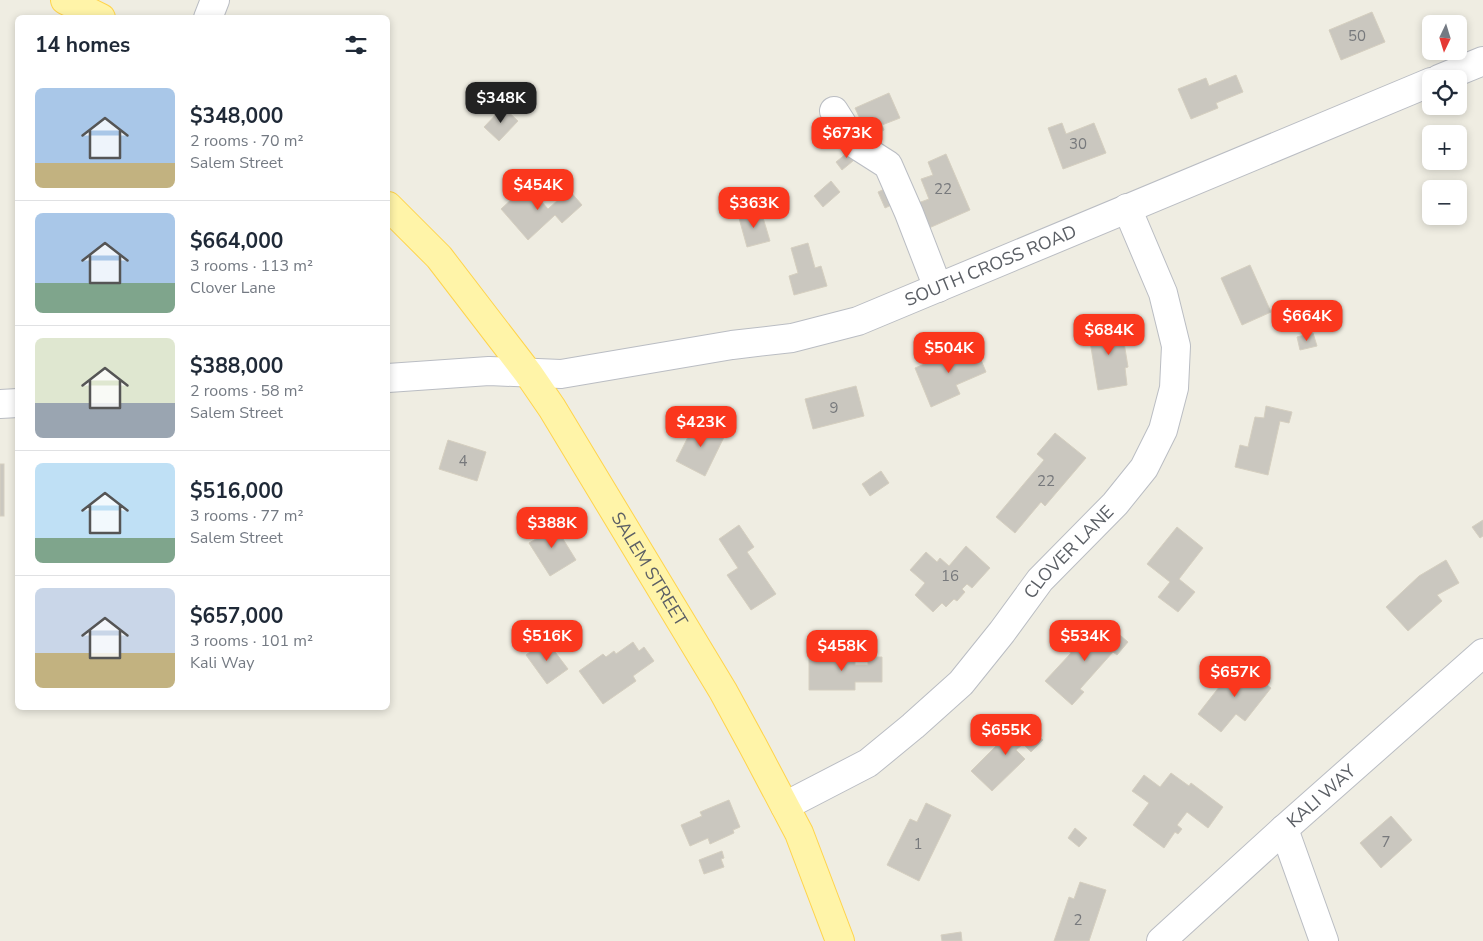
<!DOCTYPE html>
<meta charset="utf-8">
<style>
:root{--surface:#fff;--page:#f6f6f7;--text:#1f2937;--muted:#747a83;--line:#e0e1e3;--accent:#fb371d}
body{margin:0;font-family:"Nunito Sans",sans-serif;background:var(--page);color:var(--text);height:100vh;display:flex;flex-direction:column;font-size:19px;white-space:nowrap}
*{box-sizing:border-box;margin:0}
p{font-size:16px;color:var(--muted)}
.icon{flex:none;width:28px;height:28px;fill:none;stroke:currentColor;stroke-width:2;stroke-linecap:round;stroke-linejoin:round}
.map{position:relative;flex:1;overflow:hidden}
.details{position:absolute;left:15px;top:15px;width:375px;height:695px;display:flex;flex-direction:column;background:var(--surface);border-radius:8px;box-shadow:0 2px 8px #0003}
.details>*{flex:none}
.needle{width:32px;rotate:184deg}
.controls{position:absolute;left:1422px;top:15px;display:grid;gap:10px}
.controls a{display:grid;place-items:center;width:45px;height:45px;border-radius:8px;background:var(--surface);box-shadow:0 2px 8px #0003;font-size:25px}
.price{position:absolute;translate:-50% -42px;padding:0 11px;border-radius:10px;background:var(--accent);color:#fff;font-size:16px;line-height:32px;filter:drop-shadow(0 1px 2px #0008)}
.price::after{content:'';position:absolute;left:50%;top:30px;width:15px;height:11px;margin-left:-8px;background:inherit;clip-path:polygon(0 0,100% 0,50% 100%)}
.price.on{background:#222;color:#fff}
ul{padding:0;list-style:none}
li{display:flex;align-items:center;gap:15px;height:125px;padding:0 20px}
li+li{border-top:1px solid var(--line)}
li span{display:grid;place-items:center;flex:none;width:140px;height:100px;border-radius:8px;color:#555}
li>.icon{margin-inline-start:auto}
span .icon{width:60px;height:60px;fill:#fffc;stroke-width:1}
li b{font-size:21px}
h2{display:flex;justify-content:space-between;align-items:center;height:60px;padding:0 20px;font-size:21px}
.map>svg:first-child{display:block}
</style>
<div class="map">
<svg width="1483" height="941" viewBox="0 0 1483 941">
<rect width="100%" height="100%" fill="#efede2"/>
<!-- building -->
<g fill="#cac7bf" stroke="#d5cfc0">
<polygon points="1372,12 1385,42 1341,60 1329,30"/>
<polygon points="1236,75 1243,92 1216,103 1218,108 1191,119 1178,89 1206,78 1209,86"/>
<polygon points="889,93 900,118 882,125 884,130 876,134 873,128 866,132 855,108"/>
<polygon points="503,107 518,121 499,141 484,127"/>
<polygon points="1062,123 1066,134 1094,123 1106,153 1063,169 1048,128"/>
<polygon points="852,149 859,156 842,170 836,162"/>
<polygon points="946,154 970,210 929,228 918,203 929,199 921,179 933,175 928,162"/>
<polygon points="831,181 840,192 823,207 814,196"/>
<polygon points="527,185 548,209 569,190 582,205 562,223 555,215 528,240 501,209"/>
<polygon points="891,186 898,202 885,208 878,192"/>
<polygon points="761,211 770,241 747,247 739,218"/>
<polygon points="808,243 815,268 821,266 827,286 794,295 789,276 798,273 791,248"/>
<polygon points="1250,265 1271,312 1242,325 1221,278"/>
<polygon points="1121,324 1128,367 1125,368 1127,385 1098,390 1088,329"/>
<polygon points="1313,333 1317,346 1300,350 1297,337"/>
<polygon points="974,343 986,372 956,385 960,394 931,407 915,368"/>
<polygon points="856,386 864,416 813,429 805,399"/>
<polygon points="1266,406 1292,412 1289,423 1280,421 1268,475 1235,467 1240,445 1248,447 1255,417 1264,418"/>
<polygon points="696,421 725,435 705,476 676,461"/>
<polygon points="1055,433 1086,458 1045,506 1041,502 1015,533 996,517 1044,460 1037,454"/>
<polygon points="448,440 486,452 477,481 439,469"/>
<rect x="0" y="464" width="4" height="52"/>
<polygon points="881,471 889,483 870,496 862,484"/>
<polygon points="550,518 576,560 550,576 529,543 543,535 537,526"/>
<polygon points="1483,520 1483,536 1480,538 1472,527"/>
<polygon points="739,525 754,547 747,552 776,594 751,610 727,575 738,568 719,539"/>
<polygon points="1177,527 1203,548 1179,579 1195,592 1178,612 1158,597 1170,582 1147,564"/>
<polygon points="966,546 990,568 972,588 967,584 962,589 965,592 957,601 954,599 946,607 942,603 933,612 915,595 925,583 910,570 926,552 937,562 940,558 949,566"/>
<polygon points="1446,560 1459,583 1437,595 1442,601 1408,631 1386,607 1419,576"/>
<polygon points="1106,623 1128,642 1117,655 1113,652 1080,689 1084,692 1072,705 1045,681 1071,653 1067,650 1073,643 1076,646 1090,631 1095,636"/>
<polygon points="546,640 568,669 547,684 526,655"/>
<polygon points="633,642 639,651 644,647 654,661 633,676 636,681 603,704 579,671 603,654 606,657 614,651 616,654"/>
<polygon points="809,656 855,656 855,665 868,665 868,657 882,657 882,682 855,682 855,690 809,690"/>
<polygon points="1238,663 1271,688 1245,721 1236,714 1221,732 1198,714"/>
<polygon points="1023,719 1043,740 1031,752 1023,744 1016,750 1025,759 992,791 971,771"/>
<polygon points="1171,773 1189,786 1191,783 1223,807 1208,828 1187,812 1177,825 1182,829 1178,834 1175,832 1164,848 1133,825 1149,803 1132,791 1144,775 1160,787"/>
<polygon points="729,800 740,827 733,830 734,833 710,844 708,838 690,846 681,825 702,816 700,812"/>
<polygon points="926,803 951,815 919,881 887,865 910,819 917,822"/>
<polygon points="1391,816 1412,840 1381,868 1360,843"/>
<polygon points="1075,828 1087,838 1079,847 1068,838"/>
<polygon points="722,851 724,858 721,859 724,867 704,874 699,860"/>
<polygon points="1080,882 1106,890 1089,941 1054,941 1069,897 1074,899"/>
<polygon points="961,932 962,941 942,941 941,935"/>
</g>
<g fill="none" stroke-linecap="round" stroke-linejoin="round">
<!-- minor casing -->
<g stroke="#babdc3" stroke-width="30">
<g id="minor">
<polyline points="208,18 215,0"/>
<polyline points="1439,79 1483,61"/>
<polyline points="834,111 855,144 888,165 909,213 938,288"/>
<path id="s1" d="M388 378 489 371 561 374 732 345 792 338 858 321 1431 82"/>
<polyline points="0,404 18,403"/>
<path id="s2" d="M785 806 868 763 913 726 961 683 1002 632 1040 580 1115 504 1144 468 1163 430 1174 388 1176 346 1163 293 1127 208"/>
<polyline points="1284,829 1324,941"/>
<path id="s3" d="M1161 941 1284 829 1483 653"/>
</g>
</g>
<!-- major casing -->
<g stroke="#ffd44c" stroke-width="30">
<g id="major">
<polyline points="65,0 101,18"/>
<path id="s4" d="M388 206 439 257 528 373 552 408 723 691 753 746 799 833 840 941"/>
</g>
</g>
<!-- minor -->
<use href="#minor" stroke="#fff" stroke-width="28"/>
<!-- major -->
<use href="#major" stroke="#fff4a8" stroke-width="28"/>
</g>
<g text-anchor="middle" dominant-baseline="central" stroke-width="4" stroke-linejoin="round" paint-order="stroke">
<!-- number labels -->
<g font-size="15" fill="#77797c">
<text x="1357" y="36">50</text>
<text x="1078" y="144">30</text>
<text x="943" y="189">22</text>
<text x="834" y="408">9</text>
<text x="463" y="461">4</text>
<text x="1046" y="481">22</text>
<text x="950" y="576">16</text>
<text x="1386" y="842">7</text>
<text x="918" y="844">1</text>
<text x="1078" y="920">2</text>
</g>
<!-- street labels -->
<g font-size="18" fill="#5b5f65" stroke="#fff">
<text stroke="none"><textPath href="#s1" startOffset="619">SOUTH CROSS ROAD</textPath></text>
<text stroke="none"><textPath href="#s2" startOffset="386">CLOVER LANE</textPath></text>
<text stroke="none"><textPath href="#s4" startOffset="449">SALEM STREET</textPath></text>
<text stroke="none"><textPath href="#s3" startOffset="216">KALI WAY</textPath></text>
</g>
</g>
</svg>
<div class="controls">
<a><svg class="needle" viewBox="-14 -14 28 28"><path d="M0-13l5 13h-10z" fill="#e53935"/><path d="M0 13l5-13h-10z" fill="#747a83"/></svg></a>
<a><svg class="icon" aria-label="locate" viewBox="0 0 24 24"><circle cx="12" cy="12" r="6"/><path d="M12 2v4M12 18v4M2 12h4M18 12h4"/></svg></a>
<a>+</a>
<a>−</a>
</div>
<b class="price on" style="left:501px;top:124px">$348K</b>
<b class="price" style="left:847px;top:159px">$673K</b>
<b class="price" style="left:538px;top:211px">$454K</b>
<b class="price" style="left:754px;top:229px">$363K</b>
<b class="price" style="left:1307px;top:342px">$664K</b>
<b class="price" style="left:1109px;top:356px">$684K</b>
<b class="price" style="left:949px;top:374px">$504K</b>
<b class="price" style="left:701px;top:448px">$423K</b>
<b class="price" style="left:552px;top:549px">$388K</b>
<b class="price" style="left:547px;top:662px">$516K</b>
<b class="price" style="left:1085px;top:662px">$534K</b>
<b class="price" style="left:842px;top:672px">$458K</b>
<b class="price" style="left:1235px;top:698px">$657K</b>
<b class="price" style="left:1006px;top:756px">$655K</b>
<section class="details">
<h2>14 homes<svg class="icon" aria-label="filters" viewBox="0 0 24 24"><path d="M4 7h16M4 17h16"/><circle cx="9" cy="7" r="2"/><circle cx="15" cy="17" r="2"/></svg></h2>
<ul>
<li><span style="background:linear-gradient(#a9c7e8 75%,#c2b280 0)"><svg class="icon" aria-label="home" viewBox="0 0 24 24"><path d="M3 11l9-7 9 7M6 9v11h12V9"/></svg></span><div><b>$348,000</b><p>2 rooms · 70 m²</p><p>Salem Street</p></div></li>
<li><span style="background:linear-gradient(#a9c7e8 70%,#7fa58c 0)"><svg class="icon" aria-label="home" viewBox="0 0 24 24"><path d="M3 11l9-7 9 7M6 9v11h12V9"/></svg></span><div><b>$664,000</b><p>3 rooms · 113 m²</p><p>Clover Lane</p></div></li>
<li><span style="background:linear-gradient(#dfe7d0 65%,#9aa5b1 0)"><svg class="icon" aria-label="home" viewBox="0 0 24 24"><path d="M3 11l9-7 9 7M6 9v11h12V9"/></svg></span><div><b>$388,000</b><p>2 rooms · 58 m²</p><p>Salem Street</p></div></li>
<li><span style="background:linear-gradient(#bfe0f5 75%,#7fa58c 0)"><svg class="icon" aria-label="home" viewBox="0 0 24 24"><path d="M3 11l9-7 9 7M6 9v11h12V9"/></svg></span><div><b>$516,000</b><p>3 rooms · 77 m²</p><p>Salem Street</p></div></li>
<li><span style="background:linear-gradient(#c9d6e8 65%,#c2b280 0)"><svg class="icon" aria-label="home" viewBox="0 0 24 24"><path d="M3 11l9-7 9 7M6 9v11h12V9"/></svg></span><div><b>$657,000</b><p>3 rooms · 101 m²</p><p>Kali Way</p></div></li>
</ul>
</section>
</div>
